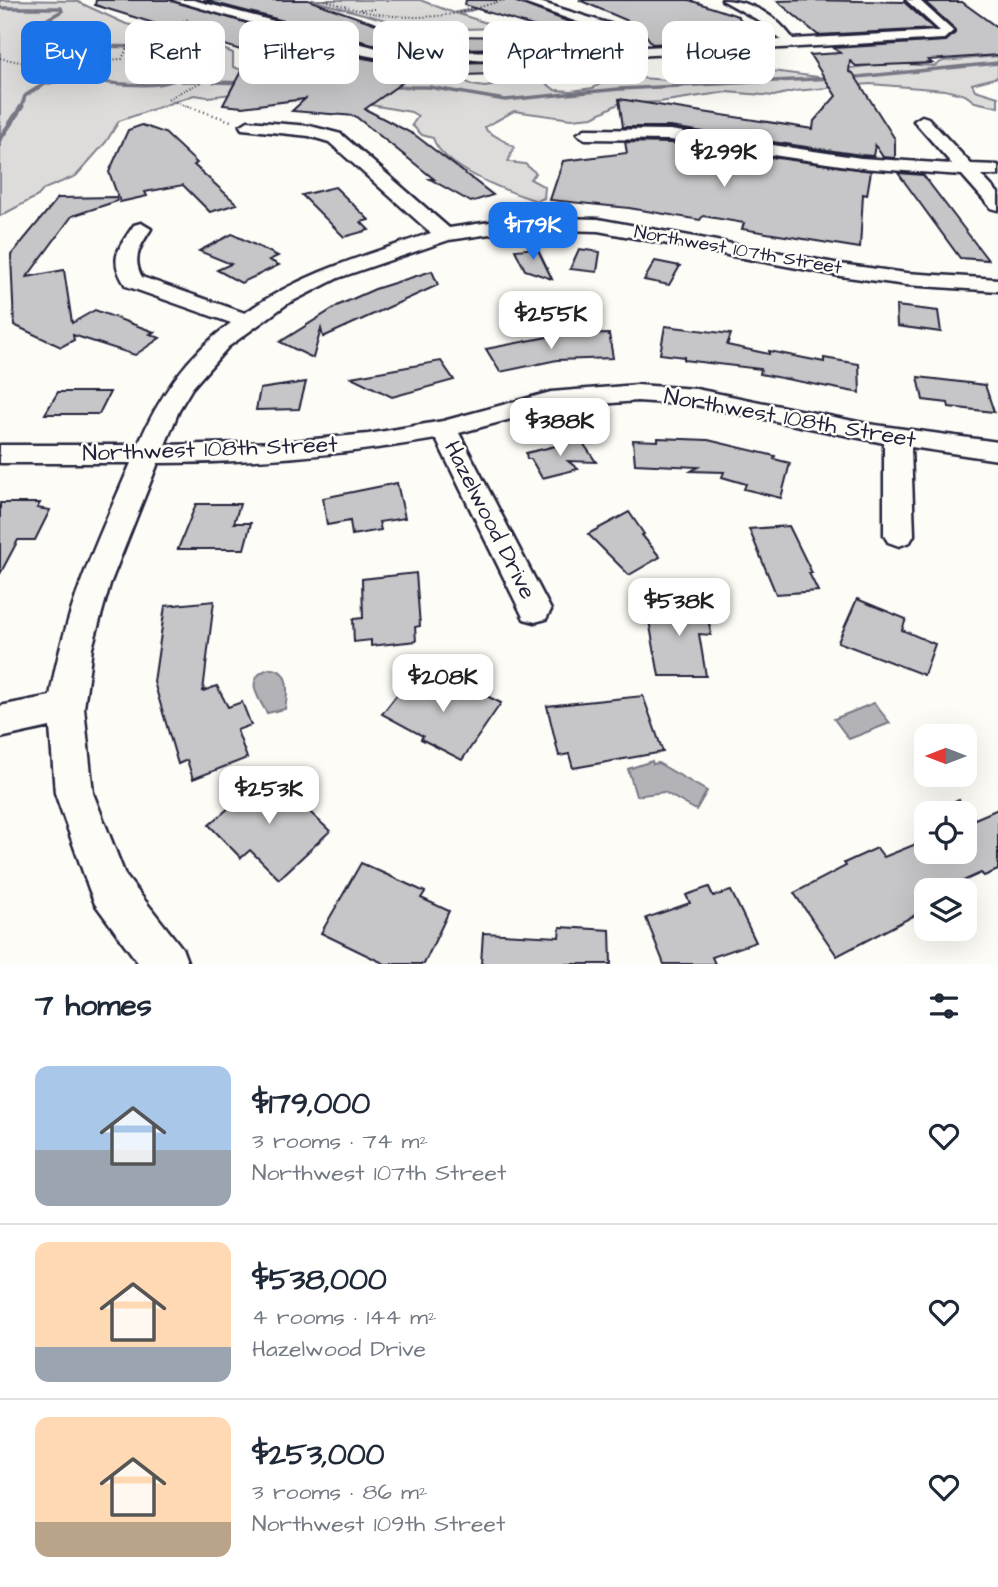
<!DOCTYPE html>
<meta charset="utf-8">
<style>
:root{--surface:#fff;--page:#f6f6f7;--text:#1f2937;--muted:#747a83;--line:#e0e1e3;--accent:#1a73e8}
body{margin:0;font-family:"Architects Daughter",sans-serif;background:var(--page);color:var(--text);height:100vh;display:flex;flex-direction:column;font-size:26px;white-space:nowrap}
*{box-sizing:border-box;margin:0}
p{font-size:23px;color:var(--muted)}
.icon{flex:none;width:38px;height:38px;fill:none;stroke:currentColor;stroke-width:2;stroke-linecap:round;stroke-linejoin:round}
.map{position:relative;height:964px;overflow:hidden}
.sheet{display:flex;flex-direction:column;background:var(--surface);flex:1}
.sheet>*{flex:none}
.hud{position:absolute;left:21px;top:21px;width:957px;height:63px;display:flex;gap:14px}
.needle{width:46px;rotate:270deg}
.controls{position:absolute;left:914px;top:724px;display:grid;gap:14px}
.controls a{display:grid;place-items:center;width:63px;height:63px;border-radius:14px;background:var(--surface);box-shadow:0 7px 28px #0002;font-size:35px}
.price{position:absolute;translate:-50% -60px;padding:0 16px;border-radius:14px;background:#fff;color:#222;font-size:23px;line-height:46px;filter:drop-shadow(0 2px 4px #0008)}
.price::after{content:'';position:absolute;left:50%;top:42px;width:21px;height:16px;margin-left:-10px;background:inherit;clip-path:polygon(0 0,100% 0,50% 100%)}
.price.on{background:var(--accent);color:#fff}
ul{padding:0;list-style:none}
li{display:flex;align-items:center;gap:21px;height:175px;padding:0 35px}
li+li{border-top:2px solid var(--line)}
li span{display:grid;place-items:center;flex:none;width:196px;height:140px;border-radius:14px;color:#555}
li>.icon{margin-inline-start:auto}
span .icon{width:84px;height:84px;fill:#fffc;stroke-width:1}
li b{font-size:30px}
h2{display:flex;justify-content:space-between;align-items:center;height:84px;padding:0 35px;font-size:30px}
.tag{padding:0 24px;border-radius:14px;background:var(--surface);box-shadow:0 7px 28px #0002;font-size:24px;line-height:63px}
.tag.on{background:var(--accent);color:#fff}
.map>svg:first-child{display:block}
</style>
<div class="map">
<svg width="998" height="964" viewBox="0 0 998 964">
<rect width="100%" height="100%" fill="#fdfcf7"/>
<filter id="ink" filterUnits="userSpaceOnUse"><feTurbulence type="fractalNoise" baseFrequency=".0143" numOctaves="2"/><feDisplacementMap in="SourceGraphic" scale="14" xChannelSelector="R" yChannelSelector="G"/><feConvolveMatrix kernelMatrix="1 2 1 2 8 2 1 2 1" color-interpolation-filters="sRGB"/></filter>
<g filter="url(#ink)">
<!-- green -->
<g fill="#dddcdb" stroke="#807f8b" stroke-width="2">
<path d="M0 0 76 1 126 24 150 29 209 12 216 13 162 31 201 40 233 53V67L245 71 462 79 472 85 485 87 520 81 542 80 555 90 571 91 593 88 614 76 708 83 748 80 757 75 772 71 826 78 838 66 851 68 890 63 934 66 943 61 998 56V77L972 84 975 90 998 97V107L975 102 965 95 945 90 870 84 795 91 774 96 727 92 659 102 618 104 593 117 571 119 514 111 485 127 487 131 514 147 508 162 525 164 536 173 530 179 545 187 544 198 537 201C509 192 442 168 433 138L422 135 412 125 418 116 411 112 360 103 285 98 248 92 208 97 194 95 119 121 106 142 76 176 44 189 38 196 0 216Z"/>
<polygon points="311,0 420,0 454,13 507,0 459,14 502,28 423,30"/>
</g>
<!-- water -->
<g fill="#b2b2b7" stroke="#787885" stroke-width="2">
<path d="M269 669C291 668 288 693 285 709L267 713C257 697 244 677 269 669Z"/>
<polygon points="874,703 890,723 849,739 834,719"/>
<polygon points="652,761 653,764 658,763 707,791 696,810 664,792 636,796 628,769"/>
</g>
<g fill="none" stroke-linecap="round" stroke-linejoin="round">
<!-- stream-far1 -->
<g stroke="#787885" stroke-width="3.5">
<path d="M0 8H61L62 11 44 21 37 29 39 35C55 41 70 45 87 46 125 48 166 41 199 62 165 106 95 71 49 83 40 85 33 91 25 96L21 108"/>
<polyline points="847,78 998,63"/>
<polyline points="181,81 202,81"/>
<polyline points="214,82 246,83"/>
<polyline points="387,87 429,87 505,100 619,89 834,78"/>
</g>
<!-- stream -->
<polyline stroke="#787885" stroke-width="5" points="0,139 22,106"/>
</g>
<!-- building -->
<g fill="#c6c6c8" stroke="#22223b" stroke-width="2">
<polygon points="96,0 170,0 363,58 396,64 584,60 586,70 559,76 508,77 493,74 406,77 403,82 365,109 415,135 493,195 471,202 430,179 434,179 355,116 292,111 305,99 242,107 223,105 248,58 257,55 95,5"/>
<polygon points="203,0 308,0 424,41 426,36 568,37 465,5 466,0 512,0 577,25 582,47 396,50"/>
<polygon points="579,0 689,0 738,16 753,39 652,44 640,26"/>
<polygon points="811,0 904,2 934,29 818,35 777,1"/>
<polygon points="925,2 962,2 998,28 998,55 928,60 932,63 856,66 850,61 849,72 853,73 895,139 895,158 883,157 875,145 873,156 861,155 670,127 623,127 619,99 813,129 814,121 836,96 810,55 840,53 834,48 946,41 955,33 955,29"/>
<polygon points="762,52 773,68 674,71 663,57"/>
<polygon points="142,125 165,133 197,163 194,165 237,204 210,212 183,185 145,192 147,196 120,202 109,172 128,130"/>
<polygon points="625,142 670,143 871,171 867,195 863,194 860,248 742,229 744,223 703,216 700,220 629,208 550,200 563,161 627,153"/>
<polygon points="898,173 923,175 988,260 960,258"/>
<polygon points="335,187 369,220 361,222 369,230 344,237 302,195"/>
<polygon points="116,197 117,201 72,216 27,277 64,270 72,323 95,310 154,332 150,334 160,338 135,355 73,335 74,340 61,347 14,325 11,255 58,198"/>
<polygon points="232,234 278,256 269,260 279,265 241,283 217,270 231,264 199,251"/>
<polygon points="537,248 552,279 525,270 515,250"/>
<polygon points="579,249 600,252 597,272 570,269"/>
<polygon points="655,261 680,266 669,285 644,280"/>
<polygon points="432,271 438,285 323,337 321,329 313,358 280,342 339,305 375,289"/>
<polygon points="896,306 938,311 941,332 897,326"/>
<polygon points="665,326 731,334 727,345 769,354 769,351 824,362 824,358 859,364 860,393 760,374 761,369 684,360 684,357 660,354"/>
<polygon points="573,332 574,335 609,334 613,358 557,360 500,372 486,349"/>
<polygon points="441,361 454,380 392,397 351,377"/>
<polygon points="918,377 985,385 994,412 949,407 948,403 923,400"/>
<polygon points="306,382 299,409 256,410 260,389"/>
<polygon points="58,392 110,392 99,414 45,414"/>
<polygon points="658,438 708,440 775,456 774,459 790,463 781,498 744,489 746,484 722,477 724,472 691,471 698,467 635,464 633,440 658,441"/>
<polygon points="581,440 596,462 568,461 578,469 542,478 531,459 527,459 526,453"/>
<polygon points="397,483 405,518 379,522 381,530 352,535 350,521 327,525 323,498"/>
<polygon points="0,503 40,503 37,508 50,510 35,540 18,540 0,574"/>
<polygon points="196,504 240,504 234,523 251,523 244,549 178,549"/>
<polygon points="629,512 644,534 642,535 660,557 629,575 588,534"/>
<polygon points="789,526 812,573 809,573 818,591 776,594 749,529"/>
<polygon points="416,573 420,626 415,627 416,641 371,646 371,640 354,642 353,619 363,618 362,579"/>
<polygon points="857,599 906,619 902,630 935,644 924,675 838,642"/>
<polygon points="214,601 203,691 217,686 228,707 242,702 251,725 237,730 247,758 193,779 187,760 178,764 154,682 165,606"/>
<polygon points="646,604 706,605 711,635 699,634 706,676 659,676"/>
<polygon points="410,678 439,692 450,678 501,703 462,760 421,739 423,736 382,714"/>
<polygon points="643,696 663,752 573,768 569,754 559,756 547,706"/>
<polygon points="263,773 295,804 298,801 330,831 279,879 250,850 241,858 209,825 230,807 227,804"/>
<polygon points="959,800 975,819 998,809 998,870 984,876 981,873 941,891 926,891 926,897 918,901 925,910 837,956 794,893 846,866 844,863 877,848 884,857 926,840 926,852 964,852 964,814 933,814 931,811"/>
<polygon points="361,863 425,892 421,898 449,911 424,964 385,964 321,933"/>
<polygon points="709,887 713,896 731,891 756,942 712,957 715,964 664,964 646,918 690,903 686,895"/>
<polygon points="560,927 610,930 611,964 481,964 483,933 559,937"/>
</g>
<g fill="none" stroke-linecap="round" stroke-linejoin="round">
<!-- street casing -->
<g stroke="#22223b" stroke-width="5">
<g id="street">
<path d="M173 0H193L396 53 613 49 608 34 603 31 515 0H533L613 25 620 32 626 48 781 40 758 20 722 0C750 0 777 16 793 39L940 31 906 0H919L953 31 944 39 616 57 396 61 364 55Z"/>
<polygon points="922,116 928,118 971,164 998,165 998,175 981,175 998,193 998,210 991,208 962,175 861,168 670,140 585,139 577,134 585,129 670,130 861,158 952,164 914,121"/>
<path d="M248 121 310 126 341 134 449 228 524 217 598 219 840 264 906 273 998 279V291L906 285 840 276 598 231 524 229 449 240 338 278 287 304 228 347 192 388 180 408 165 445 283 442 368 434 443 421 551 392 637 385 696 389 868 424 998 442V460L911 447 914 535 910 542 899 546 888 542 884 535V443L696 405 637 401 552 408 459 433 551 610 546 619 535 622 524 619 436 439C343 455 252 463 158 463L110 584 92 648 84 708 93 793 125 875 182 948 188 964H139L95 904 89 889 55 793 50 727 0 738V706L50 696C65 609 96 543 131 463H0V445H138C159 396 187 355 231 323L126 286C108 259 118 249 134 225L141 223 151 229C141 245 131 258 142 277L245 313C301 273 367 255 431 233L329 142 309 136 242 129 240 126Z"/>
</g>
</g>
<!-- path-far1 -->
<g stroke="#22223b" stroke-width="2" stroke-dasharray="1 2.5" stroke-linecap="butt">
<path d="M325 0C366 15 409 21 453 14 470 11 488 4 505 0"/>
<polyline points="360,9 375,9"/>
<polyline points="134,39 184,44 217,58 218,66 205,80 167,99 192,108"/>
<polyline points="0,58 35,65 122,59 130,42 136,37 189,19"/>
</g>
<!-- path -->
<polyline stroke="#22223b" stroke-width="2.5" stroke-dasharray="1 3.5" stroke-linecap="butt" points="187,106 231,121"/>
<!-- street -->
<use href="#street" fill="#fdfcf7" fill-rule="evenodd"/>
</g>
</g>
<g text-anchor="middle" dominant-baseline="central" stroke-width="5" stroke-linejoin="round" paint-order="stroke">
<!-- far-street labels -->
<g font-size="19" fill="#22223b" stroke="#fdfcf7">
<text transform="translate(738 250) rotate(10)">Northwest 107th Street</text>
</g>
<!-- street labels -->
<g font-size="23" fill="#22223b" stroke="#fdfcf7">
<text transform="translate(790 418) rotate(10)">Northwest 108th Street</text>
<text transform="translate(210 449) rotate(-2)">Northwest 108th Street</text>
<text transform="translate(490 520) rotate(63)">Hazelwood Drive</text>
</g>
</g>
</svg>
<div class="controls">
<a><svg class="needle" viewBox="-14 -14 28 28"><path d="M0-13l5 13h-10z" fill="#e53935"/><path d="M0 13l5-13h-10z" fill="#747a83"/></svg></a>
<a><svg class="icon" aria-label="locate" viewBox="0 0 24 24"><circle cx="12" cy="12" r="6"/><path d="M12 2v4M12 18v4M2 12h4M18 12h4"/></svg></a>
<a><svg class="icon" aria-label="layers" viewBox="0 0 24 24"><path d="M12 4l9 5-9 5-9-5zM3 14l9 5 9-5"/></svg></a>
</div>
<b class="price" style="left:724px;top:189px">$299K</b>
<b class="price on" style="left:533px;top:262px">$179K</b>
<b class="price" style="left:551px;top:351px">$255K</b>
<b class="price" style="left:560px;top:458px">$388K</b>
<b class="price" style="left:679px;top:638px">$538K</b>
<b class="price" style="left:443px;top:714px">$208K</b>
<b class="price" style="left:269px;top:826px">$253K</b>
<div class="hud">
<a class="tag on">Buy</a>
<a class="tag">Rent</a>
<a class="tag">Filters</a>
<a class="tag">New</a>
<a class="tag">Apartment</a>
<a class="tag">House</a>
</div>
</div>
<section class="sheet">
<h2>7 homes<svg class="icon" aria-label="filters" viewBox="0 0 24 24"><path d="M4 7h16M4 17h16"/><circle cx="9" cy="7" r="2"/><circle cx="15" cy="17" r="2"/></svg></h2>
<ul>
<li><span style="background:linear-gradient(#a9c7e8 60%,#9aa5b1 0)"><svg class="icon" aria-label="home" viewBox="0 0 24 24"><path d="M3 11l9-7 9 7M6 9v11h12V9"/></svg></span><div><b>$179,000</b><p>3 rooms · 74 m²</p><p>Northwest 107th Street</p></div><svg class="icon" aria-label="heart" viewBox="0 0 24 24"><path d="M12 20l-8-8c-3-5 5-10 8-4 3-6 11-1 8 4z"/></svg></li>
<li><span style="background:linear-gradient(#ffd9b3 75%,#9aa5b1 0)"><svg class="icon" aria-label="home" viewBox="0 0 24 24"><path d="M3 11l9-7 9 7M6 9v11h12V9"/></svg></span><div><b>$538,000</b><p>4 rooms · 144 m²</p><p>Hazelwood Drive</p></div><svg class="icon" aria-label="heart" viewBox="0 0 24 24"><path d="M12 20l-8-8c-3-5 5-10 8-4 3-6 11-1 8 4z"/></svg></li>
<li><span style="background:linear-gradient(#ffd9b3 75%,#b9a48a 0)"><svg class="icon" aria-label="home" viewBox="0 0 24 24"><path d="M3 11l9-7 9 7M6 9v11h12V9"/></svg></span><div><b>$253,000</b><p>3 rooms · 86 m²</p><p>Northwest 109th Street</p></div><svg class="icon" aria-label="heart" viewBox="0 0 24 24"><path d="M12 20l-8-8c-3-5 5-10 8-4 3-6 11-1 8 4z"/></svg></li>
</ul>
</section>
